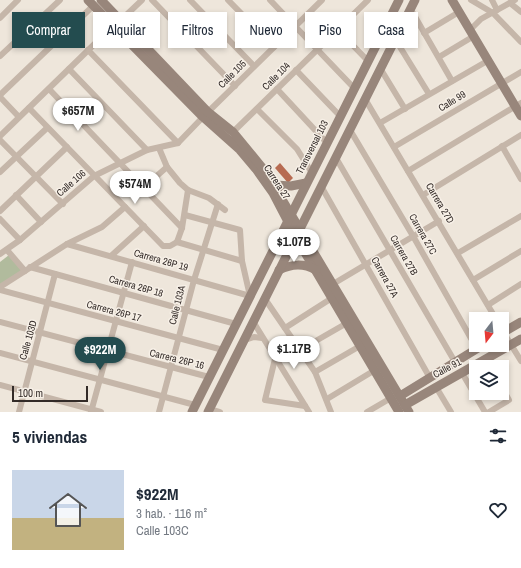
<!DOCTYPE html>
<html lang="es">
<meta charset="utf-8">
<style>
:root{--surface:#fff;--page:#f6f6f7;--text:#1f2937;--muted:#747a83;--line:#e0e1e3;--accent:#234c4f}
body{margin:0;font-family:"Archivo Narrow",sans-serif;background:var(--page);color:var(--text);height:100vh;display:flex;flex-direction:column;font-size:15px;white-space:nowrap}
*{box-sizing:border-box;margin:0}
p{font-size:13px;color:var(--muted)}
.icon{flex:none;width:22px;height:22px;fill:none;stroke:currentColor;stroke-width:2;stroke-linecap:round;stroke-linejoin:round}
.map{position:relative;height:412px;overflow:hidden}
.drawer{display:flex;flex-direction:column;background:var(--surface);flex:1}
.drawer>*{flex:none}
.banner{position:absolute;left:12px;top:12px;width:497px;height:36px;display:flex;gap:8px}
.needle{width:26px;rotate:196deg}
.fabs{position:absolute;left:469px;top:312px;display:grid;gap:8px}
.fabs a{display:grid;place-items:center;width:40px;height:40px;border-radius:0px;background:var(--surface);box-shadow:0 2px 6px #0003;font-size:20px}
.scale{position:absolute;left:12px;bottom:10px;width:76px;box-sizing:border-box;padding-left:4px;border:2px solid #332b28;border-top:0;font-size:11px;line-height:14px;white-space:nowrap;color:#332b28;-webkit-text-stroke:3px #f7f0e7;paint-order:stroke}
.price{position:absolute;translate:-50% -34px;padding:0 9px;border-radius:14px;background:#fff;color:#222;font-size:13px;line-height:26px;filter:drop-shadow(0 1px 2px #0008)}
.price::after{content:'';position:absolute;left:50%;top:24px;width:12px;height:9px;margin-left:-6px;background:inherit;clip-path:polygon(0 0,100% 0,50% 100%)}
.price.current{background:var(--accent);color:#fff}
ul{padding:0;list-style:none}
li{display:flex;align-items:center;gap:12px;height:100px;padding:0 12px}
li+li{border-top:1px solid var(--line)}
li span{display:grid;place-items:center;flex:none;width:112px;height:80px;border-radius:0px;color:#555}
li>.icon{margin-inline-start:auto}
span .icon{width:48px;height:48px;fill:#fffc;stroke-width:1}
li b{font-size:17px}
h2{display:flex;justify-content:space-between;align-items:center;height:48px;padding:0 12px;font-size:17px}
.tag{padding:0 14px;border-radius:0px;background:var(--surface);box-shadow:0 2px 6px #0003;font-size:14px;line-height:36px}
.tag.current{background:var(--accent);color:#fff}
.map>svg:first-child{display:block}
</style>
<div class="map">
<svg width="521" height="412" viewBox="0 0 521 412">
<rect width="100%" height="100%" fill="#eee6db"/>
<!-- green -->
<polygon fill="#b1bb9d" points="9,255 23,270 0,286 0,262"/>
<!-- building -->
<polygon fill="#b76b51" points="280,163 293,178 288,183 275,168"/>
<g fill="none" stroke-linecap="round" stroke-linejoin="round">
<!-- street -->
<g stroke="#c5b6a9" stroke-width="6">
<polyline points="152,0 235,86"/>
<polyline points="190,0 254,66"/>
<polyline points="228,0 274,47"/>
<polyline points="270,0 354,88"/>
<polyline points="471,0 493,13 521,42"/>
<polyline points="492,0 497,10"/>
<polyline points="510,3 521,12"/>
<polyline points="410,8 452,81"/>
<polyline points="0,18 18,0"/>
<polyline points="121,20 142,0"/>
<polyline points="338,30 368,61"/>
<polyline points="470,30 481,19 515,0"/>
<polyline points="424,33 459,12"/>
<polyline points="395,39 429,94"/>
<polyline points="88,50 178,143"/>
<polyline points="0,56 60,0"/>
<polyline points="439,57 474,36"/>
<polyline points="380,68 405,109"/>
<polyline points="69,69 147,150"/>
<polyline points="296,70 340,116"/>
<polyline points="49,89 182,228"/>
<polyline points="277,89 327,143"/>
<polyline points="0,95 93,6"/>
<polyline points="0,97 19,117"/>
<polyline points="365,99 496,319"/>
<polyline points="29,108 163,246 170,246 177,242"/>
<polyline points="257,109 297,149 312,173"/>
<polyline points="208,112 322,0"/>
<polyline points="380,123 489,60"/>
<polyline points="350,130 413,236 477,349"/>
<polyline points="233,132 368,0"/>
<polyline points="0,136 113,26"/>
<polyline points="0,140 63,204"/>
<polyline points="502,146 521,179"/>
<polyline points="394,147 521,72"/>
<polyline points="159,148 167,167 180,183 188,190 209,198 225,210"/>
<polyline points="336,158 455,362"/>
<polyline points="408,171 521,103"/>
<polyline points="0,172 47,128"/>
<polyline points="321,186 430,378"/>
<polyline points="144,187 167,167"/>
<polyline points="16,195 41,222"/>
<polyline points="423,195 521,135"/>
<polyline points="0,211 67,147"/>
<polyline points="0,219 20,240"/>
<polyline points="177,242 242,261"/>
<polyline points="177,242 182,228 188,190"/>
<polyline points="67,244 250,296 242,261 240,230 185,215"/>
<polyline points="7,250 25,271"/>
<polyline points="458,253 521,216"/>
<polyline points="0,254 20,240 94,176 147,150 178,143 203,117"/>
<polyline points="111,256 144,226"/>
<polyline points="30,267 236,324"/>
<polyline points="473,280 521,251"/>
<polyline points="333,284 439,221"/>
<polyline points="0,287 67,244 102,227 125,207"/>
<polyline points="0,290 223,350"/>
<polyline points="265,299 315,372 331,412"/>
<polyline points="488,305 521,284"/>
<polyline points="0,322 209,377"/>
<polyline points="254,323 309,412"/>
<polyline points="285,328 332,298"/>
<polyline points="502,330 521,361"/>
<polyline points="245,340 254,337 262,338"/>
<polyline points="300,350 347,323"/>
<polyline points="0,353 195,405"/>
<polyline points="275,359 265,400 305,406"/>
<polyline points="485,360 489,367"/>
<polyline points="315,372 360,346"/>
<polyline points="462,373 485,412"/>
<polyline points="0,385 101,412"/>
<polyline points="436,387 451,412"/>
<polyline points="327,399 375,370"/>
<polyline points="210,409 220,412"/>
<polyline points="19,412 55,274"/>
<polyline points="91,412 132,262"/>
<polyline points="159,412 194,280 218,204"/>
<polyline points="367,412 391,398"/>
<polyline points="489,412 509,400 502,388"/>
</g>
<!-- secondary -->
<g stroke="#98867b" stroke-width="9">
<polyline points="88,0 203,117 240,150 256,169 273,193 297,239 399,412"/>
<polyline points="101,0 208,112 233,132 265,171 409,412"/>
<polyline points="452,0 521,116"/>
<polyline points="275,185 291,186 306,183"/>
<path d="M279 270C292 264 303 263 316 270"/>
<polyline points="502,333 521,322"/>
<polyline points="400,396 483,345"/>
<polyline points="405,405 521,339"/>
<polyline points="192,412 399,0"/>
<polyline points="208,412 415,0"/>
</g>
</g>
<g text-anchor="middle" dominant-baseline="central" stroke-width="3" stroke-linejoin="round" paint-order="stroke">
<!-- street labels -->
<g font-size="10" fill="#332b28" stroke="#f7f0e7">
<text transform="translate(232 74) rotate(-45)">Calle 105</text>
<text transform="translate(276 76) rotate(-45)">Calle 104</text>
<text transform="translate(452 101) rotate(-31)">Calle 99</text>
<text transform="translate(312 147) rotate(-63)">Transversal 103</text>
<text transform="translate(277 182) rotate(57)">Carrera 27</text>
<text transform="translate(71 183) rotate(-41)">Calle 106</text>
<text transform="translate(440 203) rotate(59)">Carrera 27D</text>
<text transform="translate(423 234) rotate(60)">Carrera 27C</text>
<text transform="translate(404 255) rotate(60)">Carrera 27B</text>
<text transform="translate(161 260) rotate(16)">Carrera 26P 19</text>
<text transform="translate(385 277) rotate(61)">Carrera 27A</text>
<text transform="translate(136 286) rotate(16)">Carrera 26P 18</text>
<text transform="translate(177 305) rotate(-76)">Calle 103A</text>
<text transform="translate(114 311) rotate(15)">Carrera 26P 17</text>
<text transform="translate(28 340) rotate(-74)">Calle 103D</text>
<text transform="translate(177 359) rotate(14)">Carrera 26P 16</text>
<text transform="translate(447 368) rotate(-28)">Calle 91</text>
</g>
</g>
</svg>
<div class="fabs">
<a><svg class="needle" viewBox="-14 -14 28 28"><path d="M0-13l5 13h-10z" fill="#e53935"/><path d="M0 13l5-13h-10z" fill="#747a83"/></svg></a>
<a><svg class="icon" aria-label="layers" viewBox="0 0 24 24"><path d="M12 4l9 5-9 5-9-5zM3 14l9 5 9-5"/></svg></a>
</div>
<div class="scale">100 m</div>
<b class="price" style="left:78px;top:132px">$657M</b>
<b class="price" style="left:135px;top:205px">$574M</b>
<b class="price" style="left:294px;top:263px">$1.07B</b>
<b class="price" style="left:294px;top:370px">$1.17B</b>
<b class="price current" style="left:100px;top:371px">$922M</b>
<div class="banner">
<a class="tag current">Comprar</a>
<a class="tag">Alquilar</a>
<a class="tag">Filtros</a>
<a class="tag">Nuevo</a>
<a class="tag">Piso</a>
<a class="tag">Casa</a>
</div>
</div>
<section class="drawer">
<h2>5 viviendas<svg class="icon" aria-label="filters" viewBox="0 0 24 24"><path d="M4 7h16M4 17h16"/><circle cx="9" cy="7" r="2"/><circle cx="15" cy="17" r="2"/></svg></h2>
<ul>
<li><span style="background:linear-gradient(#c9d6e8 60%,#c2b280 0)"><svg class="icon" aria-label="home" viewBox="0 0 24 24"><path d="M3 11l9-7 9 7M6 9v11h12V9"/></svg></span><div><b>$922M</b><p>3 hab. · 116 m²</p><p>Calle 103C</p></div><svg class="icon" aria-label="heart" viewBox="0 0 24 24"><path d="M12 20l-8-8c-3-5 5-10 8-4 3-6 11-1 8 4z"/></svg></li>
</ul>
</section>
